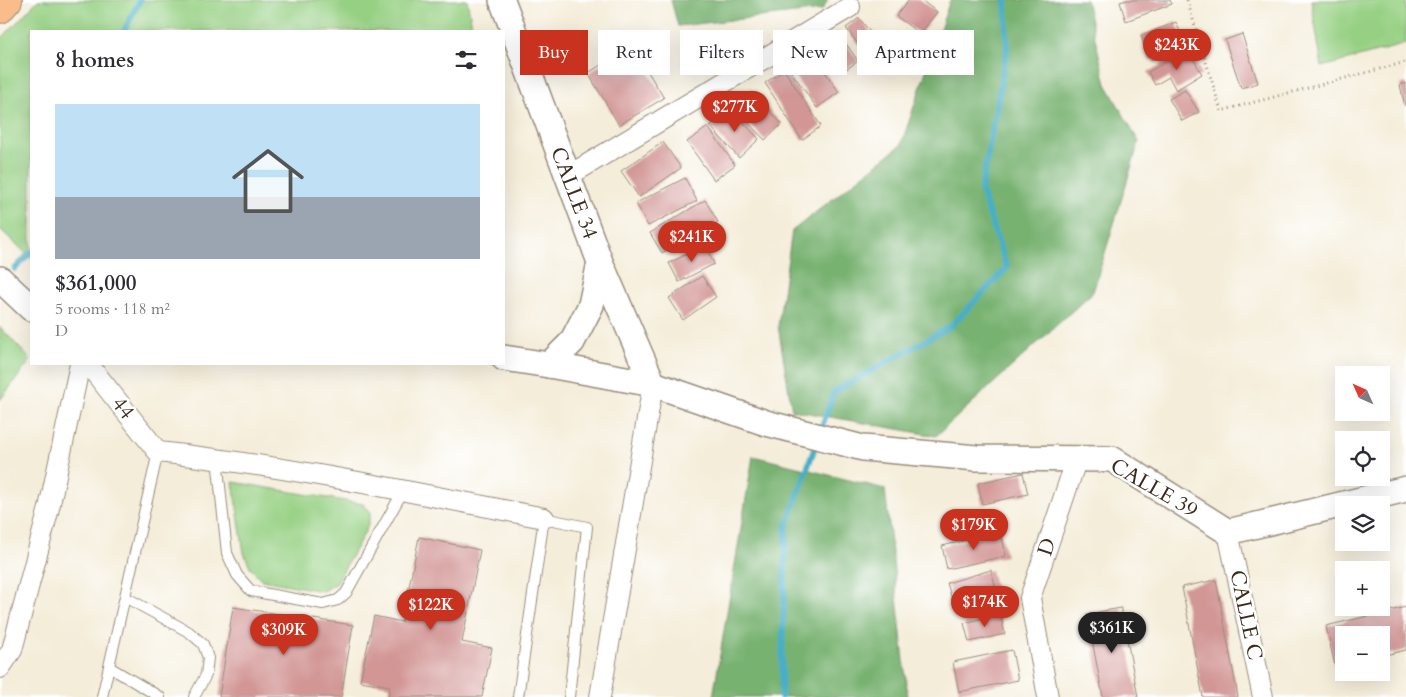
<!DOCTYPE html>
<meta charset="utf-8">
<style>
:root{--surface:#fff;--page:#f7f7f7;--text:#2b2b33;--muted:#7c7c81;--accent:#c8321e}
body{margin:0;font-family:Cardo,serif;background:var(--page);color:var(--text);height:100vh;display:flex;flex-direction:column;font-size:19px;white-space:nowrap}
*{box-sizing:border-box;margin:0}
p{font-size:16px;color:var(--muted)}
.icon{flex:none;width:28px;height:28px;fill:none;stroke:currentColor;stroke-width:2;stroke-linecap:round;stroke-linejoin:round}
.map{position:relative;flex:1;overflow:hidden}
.sheet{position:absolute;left:30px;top:30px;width:475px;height:335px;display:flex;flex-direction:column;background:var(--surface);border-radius:0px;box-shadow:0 5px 20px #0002}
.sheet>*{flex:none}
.hud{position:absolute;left:520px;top:30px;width:475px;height:45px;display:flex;gap:10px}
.needle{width:32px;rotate:315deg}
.fabs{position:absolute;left:1335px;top:366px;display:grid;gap:10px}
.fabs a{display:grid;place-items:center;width:55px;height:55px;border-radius:0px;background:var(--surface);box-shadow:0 5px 20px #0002;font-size:25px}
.price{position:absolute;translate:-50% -42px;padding:0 11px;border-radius:18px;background:var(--accent);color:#fff;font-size:16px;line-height:32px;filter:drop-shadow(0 1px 2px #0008)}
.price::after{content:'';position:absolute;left:50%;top:30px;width:15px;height:11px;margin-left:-8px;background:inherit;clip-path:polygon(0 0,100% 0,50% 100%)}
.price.current{background:#222;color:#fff}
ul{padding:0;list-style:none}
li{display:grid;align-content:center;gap:10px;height:265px;padding:0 25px}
li span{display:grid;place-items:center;height:155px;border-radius:0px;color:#555}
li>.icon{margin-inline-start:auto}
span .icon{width:90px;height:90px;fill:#fffc;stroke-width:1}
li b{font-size:21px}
h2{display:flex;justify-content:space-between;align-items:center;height:60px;padding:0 25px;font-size:21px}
.chip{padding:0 18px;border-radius:0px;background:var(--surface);box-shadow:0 5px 20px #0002;font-size:18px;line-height:45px}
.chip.current{background:var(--accent);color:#fff}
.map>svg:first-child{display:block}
</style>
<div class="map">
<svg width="1406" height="697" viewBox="0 0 1406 697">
<rect width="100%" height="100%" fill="#fff"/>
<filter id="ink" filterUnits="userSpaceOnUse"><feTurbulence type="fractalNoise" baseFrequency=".02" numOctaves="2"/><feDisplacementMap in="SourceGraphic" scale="10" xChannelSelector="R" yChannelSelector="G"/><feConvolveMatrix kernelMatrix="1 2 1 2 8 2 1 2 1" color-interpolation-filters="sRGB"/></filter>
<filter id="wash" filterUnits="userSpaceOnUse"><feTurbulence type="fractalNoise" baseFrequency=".0096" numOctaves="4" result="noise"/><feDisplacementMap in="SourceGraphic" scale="20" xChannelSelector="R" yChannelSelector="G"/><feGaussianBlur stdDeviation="1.12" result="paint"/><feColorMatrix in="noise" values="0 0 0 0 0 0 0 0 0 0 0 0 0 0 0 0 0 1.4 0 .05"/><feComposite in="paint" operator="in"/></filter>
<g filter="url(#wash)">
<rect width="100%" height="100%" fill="#f4edd9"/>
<!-- green -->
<g fill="#96d083" stroke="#687d50">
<polygon points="38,0 467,0 473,31 31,31 31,258 0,229 0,40"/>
<polygon points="1311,0 1406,0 1406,44 1322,67"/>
<polygon points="0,327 31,360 0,400"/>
<polygon points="233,482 363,504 371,512 367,528 336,584 322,591 262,580 251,569 244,553"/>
</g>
<!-- forest -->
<g fill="#78b271" stroke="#5a6e48">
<polygon points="671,0 828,0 822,10 678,26"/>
<polygon points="950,0 1086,0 1106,84 1139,142 1093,292 936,436 792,410 778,326 792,231 901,145"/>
<polygon points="753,456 885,489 908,697 713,697"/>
</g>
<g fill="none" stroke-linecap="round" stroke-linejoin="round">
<!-- stream -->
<g stroke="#48afc7" stroke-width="6">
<polyline points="124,31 140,0"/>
<polyline points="15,269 31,252"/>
<polyline points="820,432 834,392 951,326 1007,268 981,190 1007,50 1006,0"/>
<polyline points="781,697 786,528 817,441"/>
</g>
</g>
<g id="blocks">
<!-- building -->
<g fill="#d29695">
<polygon points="909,0 921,0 937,12 920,34 896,16"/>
<polygon points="1127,0 1170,0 1172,4 1126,21 1120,2"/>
<polygon points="859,18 878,42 864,52 846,28"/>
<polygon points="1176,22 1186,46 1150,60 1141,36"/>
<polygon points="838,32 858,61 847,69 827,39"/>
<polygon points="1242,34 1258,83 1241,88 1225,40"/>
<polygon points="632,46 664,98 619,125 588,73"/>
<polygon points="1188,50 1202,74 1176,90 1169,77 1155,85 1148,72"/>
<polygon points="811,52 839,92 817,108 788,67"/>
<polygon points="784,70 821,126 802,140 765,83"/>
<polygon points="1406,83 1406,106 1405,106 1400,85"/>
<polygon points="1185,90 1199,112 1182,121 1169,99"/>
<polygon points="752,92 782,124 765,140 735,109"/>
<polygon points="730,108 759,139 739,158 710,126"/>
<polygon points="708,127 735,165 714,180 687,142"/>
<polygon points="663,142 681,168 639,197 621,171"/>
<polygon points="685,178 697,201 648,226 636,203"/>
<polygon points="705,200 718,222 698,234 697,232 662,253 650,233"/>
<polygon points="705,245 714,264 679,282 669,263"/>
<polygon points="702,276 716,297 683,320 669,298"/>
<polygon points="1023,473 1028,494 982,504 978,483"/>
<polygon points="1001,532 1006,556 947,569 942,546"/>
<polygon points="419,537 480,550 462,642 492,648 482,697 388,697 390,686 360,681 374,616 402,622"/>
<polygon points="991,570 997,592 954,606 947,583"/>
<polygon points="1216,580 1238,697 1203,697 1182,587"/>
<polygon points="233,607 353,625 341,697 219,697"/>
<polygon points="1406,607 1406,650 1381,656 1381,635 1344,635 1344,664 1335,666 1326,626"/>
<polygon points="1121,608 1138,697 1103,697 1087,614"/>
<polygon points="1000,614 1005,634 969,642 964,623"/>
<polygon points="1012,650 1018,680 959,692 953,662"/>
</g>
</g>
</g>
<g filter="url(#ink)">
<use href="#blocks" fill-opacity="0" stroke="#988c7c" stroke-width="1"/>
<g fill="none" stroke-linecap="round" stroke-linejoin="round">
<!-- service casing -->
<g stroke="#988c7c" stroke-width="12">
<g id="service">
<polyline points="217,458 227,553 237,575 251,591 323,604 338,600 346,593 403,491"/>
<polyline points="125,597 189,632 203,644 208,658 206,675 194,697"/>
<polyline points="109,667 160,697"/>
<polyline points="102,697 158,452"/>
<polyline points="518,697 544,518 587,527 569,697"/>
</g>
</g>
<!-- minor casing -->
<g stroke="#988c7c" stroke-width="22">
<g id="minor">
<polyline points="568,176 850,7"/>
<path d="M88 364 158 452C287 466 416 493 544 518"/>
<polyline points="1228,532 1263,697"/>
<polyline points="0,668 12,650 49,508 80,364"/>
<polyline points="600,697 653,384"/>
<polyline points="1048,697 1030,598 1077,458"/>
</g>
</g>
<!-- tertiary casing -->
<g stroke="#988c7c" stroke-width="28">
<g id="tertiary">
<polyline points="502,0 600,262 653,384"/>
<polyline points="0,279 31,308"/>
<polyline points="504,358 549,365 653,384 766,423 863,448 977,458 1112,459 1228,532 1406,489"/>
<polyline points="549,365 572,342 591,305 600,262"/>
</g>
</g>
<!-- trunk casing -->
<g stroke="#988c7c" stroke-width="30">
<polyline id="trunk" points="0,9 8,0"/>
</g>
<!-- path -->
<polyline stroke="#988c7c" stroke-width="3" stroke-dasharray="1 4" stroke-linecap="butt" points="1187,0 1221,111 1406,62"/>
<!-- service -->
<use href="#service" stroke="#fff" stroke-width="10"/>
<!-- minor -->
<use href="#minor" stroke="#fff" stroke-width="20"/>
<!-- tertiary -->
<use href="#tertiary" stroke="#fff" stroke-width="25"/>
<!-- trunk -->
<use href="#trunk" stroke="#f9bc8a" stroke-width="28"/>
</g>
</g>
<g text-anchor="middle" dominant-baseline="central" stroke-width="5" stroke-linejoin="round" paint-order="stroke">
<!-- street labels -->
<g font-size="21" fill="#3b2a1e" stroke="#fff">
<text transform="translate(574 193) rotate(69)">CALLE 34</text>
<text transform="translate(123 408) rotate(52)">44</text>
<text transform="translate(1154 488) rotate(30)">CALLE 39</text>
<text transform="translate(1047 547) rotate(-72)">D</text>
<text transform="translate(1246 615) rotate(78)">CALLE C</text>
</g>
</g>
</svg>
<div class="fabs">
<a><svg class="needle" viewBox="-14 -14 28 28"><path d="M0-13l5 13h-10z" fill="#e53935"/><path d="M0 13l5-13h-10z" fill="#7c7c81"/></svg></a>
<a><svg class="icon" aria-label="locate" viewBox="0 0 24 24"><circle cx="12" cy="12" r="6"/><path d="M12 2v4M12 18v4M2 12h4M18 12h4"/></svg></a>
<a><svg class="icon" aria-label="layers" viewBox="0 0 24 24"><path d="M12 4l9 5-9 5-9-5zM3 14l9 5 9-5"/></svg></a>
<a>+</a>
<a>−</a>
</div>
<b class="price" style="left:1177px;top:71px">$243K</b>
<b class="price" style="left:735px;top:133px">$277K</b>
<b class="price" style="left:692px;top:263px">$241K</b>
<b class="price" style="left:974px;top:551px">$179K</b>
<b class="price" style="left:985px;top:628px">$174K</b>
<b class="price" style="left:431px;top:631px">$122K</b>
<b class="price current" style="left:1112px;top:654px">$361K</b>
<b class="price" style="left:284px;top:656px">$309K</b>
<div class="hud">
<a class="chip current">Buy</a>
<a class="chip">Rent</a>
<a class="chip">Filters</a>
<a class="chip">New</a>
<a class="chip">Apartment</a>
</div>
<section class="sheet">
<h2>8 homes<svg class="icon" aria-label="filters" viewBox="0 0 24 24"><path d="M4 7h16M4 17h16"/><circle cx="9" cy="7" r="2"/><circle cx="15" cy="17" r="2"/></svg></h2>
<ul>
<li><span style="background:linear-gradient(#bfe0f5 60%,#9aa5b1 0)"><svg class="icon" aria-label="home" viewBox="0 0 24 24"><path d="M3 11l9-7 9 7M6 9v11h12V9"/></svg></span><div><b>$361,000</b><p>5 rooms · 118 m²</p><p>D</p></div></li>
</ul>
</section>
</div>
